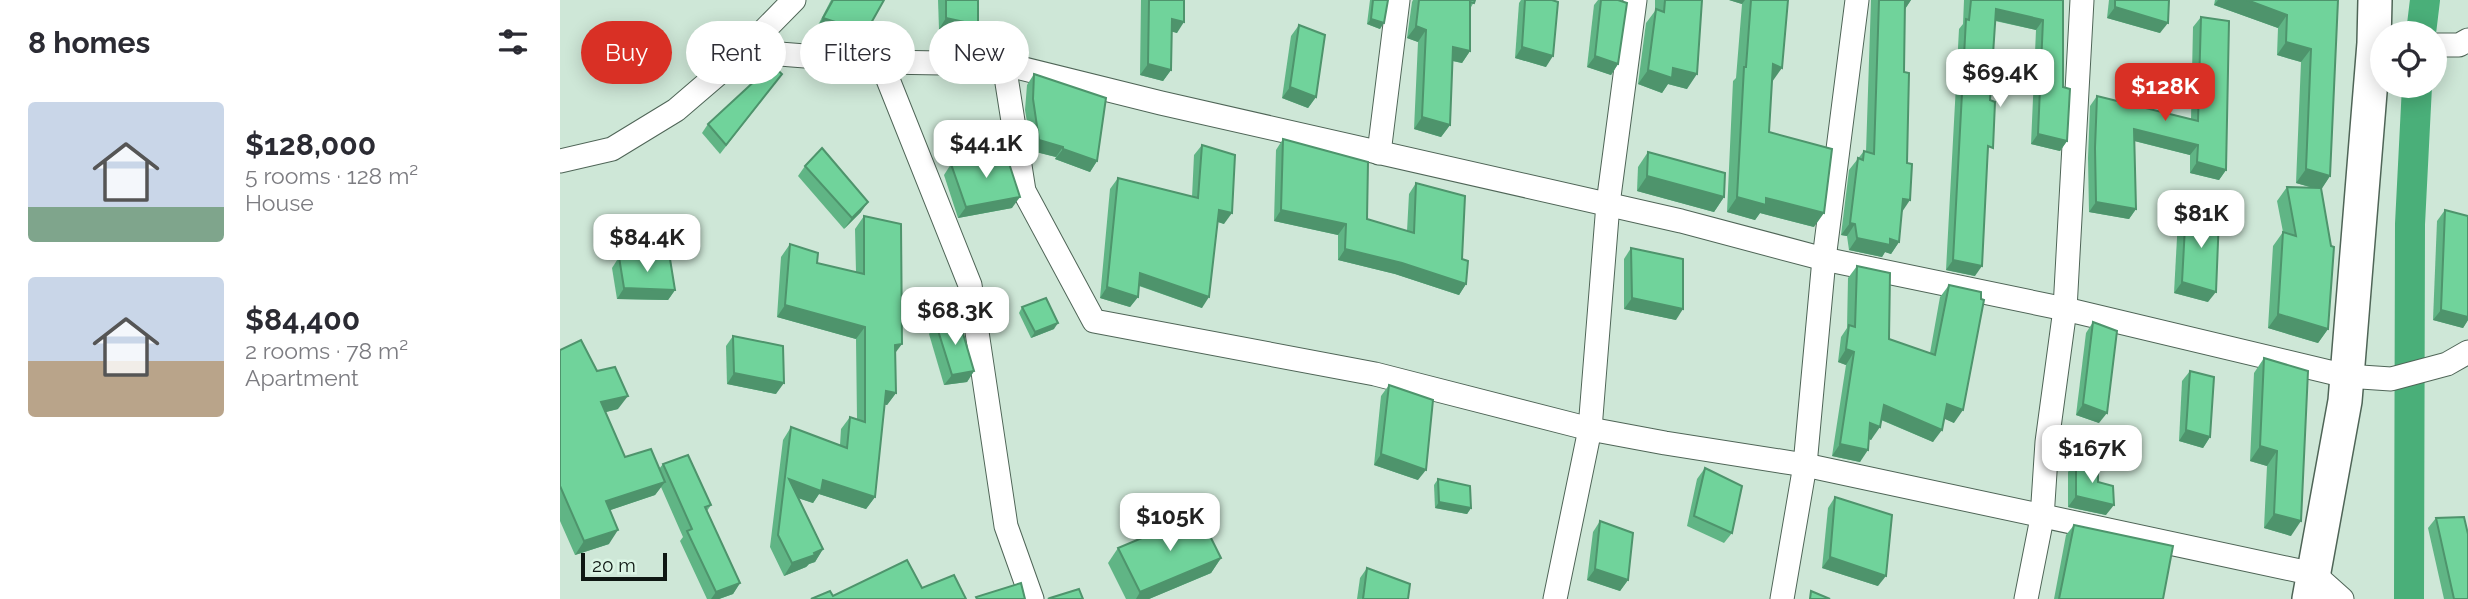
<!DOCTYPE html>
<meta charset="utf-8">
<style>
:root{--surface:#fff;--page:#f7f7f7;--text:#2b2b33;--muted:#7c7c81;--accent:#d93025}
body{margin:0;font-family:Raleway,sans-serif;background:var(--page);color:var(--text);height:100vh;display:flex;flex-direction:column;font-size:26px;white-space:nowrap}
*{box-sizing:border-box;margin:0}
p{font-size:23px;color:var(--muted)}
.icon{flex:none;width:38px;height:38px;fill:none;stroke:currentColor;stroke-width:2;stroke-linecap:round;stroke-linejoin:round}
.map{position:relative;flex:1;overflow:hidden}
.details{display:flex;flex-direction:column;background:var(--surface);width:560px}
.details>*{flex:none}
.guide{position:absolute;left:21px;top:21px;width:665px;height:63px;display:flex;gap:14px}
.fabs{position:absolute;left:1810px;top:21px;display:grid;gap:14px}
.fabs a{display:grid;place-items:center;width:77px;height:77px;border-radius:50%;background:var(--surface);box-shadow:0 4px 18px #0003;font-size:35px}
.scale{position:absolute;left:21px;bottom:18px;width:86px;box-sizing:border-box;padding-left:7px;border:4px solid #0e1712;border-top:0;font-size:19px;line-height:24px;white-space:nowrap;color:#0e1712;-webkit-text-stroke:5px #dbf5e4;paint-order:stroke}
.price{position:absolute;translate:-50% -60px;padding:0 16px;border-radius:14px;background:#fff;color:#222;font-size:23px;line-height:46px;filter:drop-shadow(0 2px 4px #0008)}
.price::after{content:'';position:absolute;left:50%;top:42px;width:21px;height:16px;margin-left:-10px;background:inherit;clip-path:polygon(0 0,100% 0,50% 100%)}
.price.active{background:var(--accent);color:#fff}
ul{padding:0;list-style:none}
li{display:flex;align-items:center;gap:21px;height:175px;padding:0 28px}
li span{display:grid;place-items:center;flex:none;width:196px;height:140px;border-radius:7px;color:#555}
li>.icon{margin-inline-start:auto}
span .icon{width:84px;height:84px;fill:#fffc;stroke-width:1}
li b{font-size:30px}
h2{display:flex;justify-content:space-between;align-items:center;height:84px;padding:0 28px;font-size:30px}
.chip{padding:0 24px;border-radius:32px;background:var(--surface);box-shadow:0 4px 18px #0003;font-size:24px;line-height:63px}
.chip.active{background:var(--accent);color:#fff}
main{display:flex;flex:1;min-height:0}
.map>svg:first-child{display:block}
</style>
<main>
<section class="details">
<h2>8 homes<svg class="icon" aria-label="filters" viewBox="0 0 24 24"><path d="M4 7h16M4 17h16"/><circle cx="9" cy="7" r="2"/><circle cx="15" cy="17" r="2"/></svg></h2>
<ul>
<li><span style="background:linear-gradient(#c9d6e8 75%,#7fa58c 0)"><svg class="icon" aria-label="home" viewBox="0 0 24 24"><path d="M3 11l9-7 9 7M6 9v11h12V9"/></svg></span><div><b>$128,000</b><p>5 rooms · 128 m²</p><p>House</p></div></li>
<li><span style="background:linear-gradient(#c9d6e8 60%,#b9a48a 0)"><svg class="icon" aria-label="home" viewBox="0 0 24 24"><path d="M3 11l9-7 9 7M6 9v11h12V9"/></svg></span><div><b>$84,400</b><p>2 rooms · 78 m²</p><p>Apartment</p></div></li>
</ul>
</section>
<div class="map">
<svg width="1908" height="599" viewBox="0 0 1908 599">
<rect width="100%" height="100%" fill="#cee7d7"/>
<g fill="none" stroke-linecap="round" stroke-linejoin="round">
<!-- canal -->
<g stroke="#4aaf79" stroke-width="30">
<polyline points="1861,33 1865,0"/>
<polyline points="1849,599 1850,224 1857,86"/>
</g>
<!-- street casing -->
<g stroke="#4f6557" stroke-width="25">
<g id="street">
<polyline points="1874,45 1899,45 1908,40"/>
<polyline points="175,60 234,0"/>
<polyline points="321,62 410,285 446,526 472,599"/>
<polyline points="444,64 464,191 534,321 815,374 1030,429 1105,443 1245,465 1754,574 1782,599"/>
<polyline points="819,153 838,0"/>
<polyline points="0,161 52,149 116,110 172,62 207,53 321,62 444,64 601,103 1121,221 1264,259 1505,309 1786,376 1831,379 1887,364 1908,352"/>
<polyline points="995,599 1030,429 1048,204 1075,0"/>
<polyline points="1222,599 1245,465 1264,259 1297,0"/>
<polyline points="1466,599 1482,518 1487,442 1505,309 1522,0"/>
</g>
</g>
<!-- secondary casing -->
<g stroke="#4f6557" stroke-width="36">
<polyline id="secondary" points="1749,599 1785,401 1814,43 1815,0"/>
</g>
<!-- street -->
<use href="#street" stroke="#fff" stroke-width="23"/>
<!-- secondary -->
<use href="#secondary" stroke="#fff" stroke-width="33"/>
</g>
<!-- wall -->
<g fill="#60b585">
<polygon points="271,0 324,0 306,32 299,42 256,29"/>
<polygon points="378,0 418,0 418,25 411,36 379,29"/>
<polygon points="581,0 624,0 617,33 612,31 611,70 603,81 580,75"/>
<polygon points="810,0 828,0 820,29 807,24"/>
<polygon points="853,0 915,0 910,9 910,51 902,63 892,61 890,125 881,137 854,129 858,42 847,38 852,2"/>
<polygon points="961,0 992,0 986,67 955,58 959,3"/>
<polygon points="1038,0 1058,0 1058,64 1051,75 1027,67 1034,5"/>
<polygon points="1095,0 1142,0 1127,89 1108,84 1102,93 1078,84 1086,23 1095,11"/>
<polygon points="1169,0 1228,0 1212,82 1209,132 1254,227 1200,213 1195,220 1167,212 1173,81 1176,78 1182,4"/>
<polygon points="1311,0 1351,0 1345,9 1342,212 1339,242 1331,254 1325,252 1322,257 1289,250 1287,236 1281,235 1289,170 1304,151 1306,152"/>
<polygon points="1404,0 1503,0 1503,87 1507,141 1500,151 1471,144 1476,30 1435,21 1428,155 1415,276 1386,270 1399,29 1403,24"/>
<polygon points="1549,0 1609,0 1600,33 1547,18"/>
<polygon points="1655,0 1778,0 1770,176 1761,189 1768,329 1758,343 1708,328 1713,246 1723,232 1717,201 1727,187 1753,188 1736,183 1741,62 1717,55 1718,28 1654,5"/>
<polygon points="1641,17 1666,170 1659,180 1630,173 1630,155 1574,141 1576,209 1569,219 1529,212 1528,158 1530,106 1537,96 1631,119 1633,27"/>
<polygon points="739,25 756,97 748,108 722,98 731,36"/>
<polygon points="474,74 537,161 530,172 495,159 496,157 472,151 465,110 467,85"/>
<polygon points="216,82 160,154 142,133 148,124"/>
<polygon points="723,139 807,219 847,231 849,194 856,183 902,259 906,284 899,295 835,274 778,260 778,235 714,221 716,150"/>
<polygon points="642,145 664,224 658,222 642,308 579,286 578,297 570,307 540,298 550,189 558,178 632,197 634,155"/>
<polygon points="1088,152 1164,197 1154,212 1077,191 1078,167"/>
<polygon points="391,164 452,208 398,218 384,175"/>
<polygon points="245,166 301,212 284,229 238,176"/>
<polygon points="1626,208 1648,302 1614,293 1618,219"/>
<polygon points="1885,210 1908,216 1908,320 1903,328 1873,320 1877,221"/>
<polygon points="304,216 336,353 336,393 327,405 324,404 315,497 306,509 259,494 253,503 238,498 263,549 255,562 249,564 246,567 224,576 210,547 223,440 231,427 280,445 281,429 290,417 297,419 296,339 217,317 221,257 230,244 257,263 296,272 295,229"/>
<polygon points="1071,248 1116,320 1064,309 1064,259"/>
<polygon points="59,257 115,290 108,300 57,299 52,268"/>
<polygon points="1297,266 1329,339 1370,353 1380,297 1389,285 1394,423 1384,418 1373,442 1321,420 1311,440 1309,439 1300,462 1272,456 1286,365 1278,362 1281,337 1287,328 1288,278"/>
<polygon points="462,307 494,329 471,338 459,313"/>
<polygon points="1533,322 1539,423 1516,415 1526,333"/>
<polygon points="376,324 414,371 407,382 384,385 369,334"/>
<polygon points="173,336 216,394 167,384 166,346"/>
<polygon points="0,350 58,409 45,412 65,457 99,469 103,464 151,505 147,511 180,583 173,594 159,599 147,599 120,541 123,537 101,487 95,495 50,510 49,544 15,555 0,521"/>
<polygon points="1704,358 1731,536 1704,528 1707,466 1690,461 1694,373"/>
<polygon points="1630,371 1650,437 1643,448 1619,441 1622,381"/>
<polygon points="829,385 858,480 814,465 821,396"/>
<polygon points="1516,461 1538,482 1546,515 1508,507 1508,472"/>
<polygon points="1145,468 1172,533 1164,543 1127,526 1137,479"/>
<polygon points="878,479 911,508 907,514 875,508 874,485"/>
<polygon points="1275,497 1318,586 1262,568 1268,508"/>
<polygon points="1876,518 1908,599 1884,599 1868,528"/>
<polygon points="1040,521 1068,580 1060,591 1027,580 1033,532"/>
<polygon points="1514,525 1603,599 1494,599 1506,535"/>
<polygon points="558,548 661,558 651,573 589,599 566,599 548,563"/>
<polygon points="807,568 848,599 797,599 800,578"/>
</g>
<!-- shaded-wall -->
<g fill="#4e946c">
<polygon points="1169,0 1185,0 1182,4"/>
<polygon points="1344,0 1351,0 1343,12"/>
<polygon points="1658,0 1687,0 1727,15 1718,28 1654,5"/>
<polygon points="1555,7 1608,23 1600,33 1547,18"/>
<polygon points="1436,9 1483,20 1476,30 1429,19"/>
<polygon points="263,18 306,32 299,42 256,29"/>
<polygon points="386,18 418,25 411,36 379,29"/>
<polygon points="612,19 624,22 617,33 605,30"/>
<polygon points="811,19 824,23 820,29 807,24"/>
<polygon points="856,26 866,30 858,42 847,38"/>
<polygon points="1726,42 1751,49 1741,62 1717,55"/>
<polygon points="893,47 910,51 902,63 885,59"/>
<polygon points="962,47 993,56 986,67 955,58"/>
<polygon points="1035,56 1058,64 1051,75 1027,67"/>
<polygon points="588,64 611,70 603,81 580,75"/>
<polygon points="1213,64 1222,68 1212,82"/>
<polygon points="1113,68 1137,74 1127,89 1108,84 1102,93 1078,84 1088,70"/>
<polygon points="730,87 756,97 748,108 722,98"/>
<polygon points="862,117 890,125 881,137 854,129"/>
<polygon points="1574,129 1638,145 1630,155 1567,139"/>
<polygon points="1478,134 1507,141 1500,151 1471,144"/>
<polygon points="479,140 503,147 496,157 472,151"/>
<polygon points="503,149 537,161 530,172 495,159"/>
<polygon points="1637,162 1666,170 1659,180 1630,173"/>
<polygon points="1746,169 1770,176 1761,190 1736,183"/>
<polygon points="1087,176 1164,197 1154,212 1077,191"/>
<polygon points="460,197 452,208 398,218 406,207"/>
<polygon points="1177,197 1206,198 1264,213 1254,227 1200,213 1195,220 1167,212"/>
<polygon points="1343,199 1350,200 1342,212"/>
<polygon points="308,202 301,212 284,229 292,218"/>
<polygon points="1536,202 1576,209 1569,219 1529,212"/>
<polygon points="659,210 672,213 664,224 652,220"/>
<polygon points="721,210 786,224 778,235 714,221"/>
<polygon points="1290,223 1295,224 1287,236 1281,235"/>
<polygon points="1297,238 1330,239 1339,242 1331,254 1325,252 1322,257 1289,250"/>
<polygon points="785,249 842,263 906,284 899,295 835,274 778,260"/>
<polygon points="1393,260 1422,266 1415,276 1386,270"/>
<polygon points="580,273 649,297 642,308 572,283"/>
<polygon points="1622,282 1656,292 1648,302 1614,293"/>
<polygon points="547,287 578,297 570,307 540,298"/>
<polygon points="64,288 115,290 108,300 57,299"/>
<polygon points="1072,298 1123,309 1116,320 1064,309"/>
<polygon points="225,305 305,327 296,339 217,317"/>
<polygon points="1881,310 1908,317 1908,320 1903,328 1873,320"/>
<polygon points="1718,314 1768,329 1758,343 1708,328"/>
<polygon points="498,323 494,329 471,338 475,332"/>
<polygon points="342,344 333,356 335,345"/>
<polygon points="1286,349 1294,352 1286,365 1278,362"/>
<polygon points="414,371 407,382 384,385 392,375"/>
<polygon points="174,373 224,383 216,394 167,384"/>
<polygon points="326,391 336,393 327,405 317,403"/>
<polygon points="68,396 58,409 31,416 41,402"/>
<polygon points="1387,404 1403,410 1394,423 1378,416"/>
<polygon points="1523,404 1547,413 1539,423 1516,415"/>
<polygon points="1324,405 1382,430 1373,442 1315,417"/>
<polygon points="1310,423 1320,427 1311,440 1301,435"/>
<polygon points="1626,430 1650,437 1643,448 1619,441"/>
<polygon points="1280,444 1308,450 1300,462 1272,456"/>
<polygon points="1700,446 1717,451 1707,466 1690,461"/>
<polygon points="821,454 866,470 858,480 814,465"/>
<polygon points="229,479 263,480 315,497 306,509 259,494 253,503 223,493"/>
<polygon points="105,482 95,495 36,515 46,501"/>
<polygon points="1516,496 1554,505 1546,515 1508,507"/>
<polygon points="879,502 911,508 907,514 875,508"/>
<polygon points="1714,514 1741,521 1731,536 1704,528"/>
<polygon points="58,530 49,544 15,555 24,541"/>
<polygon points="263,549 255,562 249,564 246,567 224,576 232,563"/>
<polygon points="1270,557 1326,576 1318,586 1262,568"/>
<polygon points="661,558 651,573 589,599 576,599 580,592"/>
<polygon points="1035,569 1068,580 1060,591 1027,580"/>
<polygon points="180,583 173,594 159,599 151,599 156,592"/>
</g>
<!-- building -->
<g fill="#70d39b" stroke="#4e946c" stroke-width="2">
<polygon points="273,0 324,0 306,32 263,18"/>
<polygon points="386,0 418,0 418,25 386,18"/>
<polygon points="589,0 624,0 624,22 612,19 611,70 588,64"/>
<polygon points="813,0 828,0 824,23 811,19"/>
<polygon points="859,0 915,0 914,3 910,2 910,51 893,47 890,125 862,117 866,30 856,26"/>
<polygon points="965,0 992,0 998,2 993,56 962,47"/>
<polygon points="1041,0 1058,0 1067,3 1058,64 1035,56"/>
<polygon points="1105,0 1142,0 1137,74 1113,68 1112,78 1088,70 1096,9 1104,12"/>
<polygon points="1191,0 1228,0 1222,68 1213,64 1209,132 1272,149 1264,213 1206,198 1206,205 1177,197 1184,67 1186,67"/>
<polygon points="1319,0 1345,0 1344,72 1349,73 1347,163 1352,164 1350,200 1343,199 1339,242 1330,239 1330,245 1297,238 1295,224 1290,223 1298,158 1303,160 1304,151 1314,154"/>
<polygon points="1411,0 1503,0 1503,87 1510,89 1507,141 1478,134 1483,20 1436,9 1430,100 1435,102 1433,148 1428,146 1422,266 1393,260 1406,19 1409,20"/>
<polygon points="1555,0 1609,0 1608,23 1555,7"/>
<polygon points="1687,0 1778,0 1770,176 1746,169 1751,49 1726,42 1727,15"/>
<polygon points="1641,17 1669,21 1666,170 1637,162 1638,145 1574,129 1576,209 1536,202 1535,148 1537,96 1638,121"/>
<polygon points="739,25 765,35 756,97 730,87"/>
<polygon points="212,65 222,74 166,145 148,124"/>
<polygon points="474,74 546,98 537,161 503,149 503,147 479,140 473,99"/>
<polygon points="723,139 808,162 807,219 854,233 856,183 905,196 902,259 908,261 906,284 842,263 785,249 786,224 721,210"/>
<polygon points="642,145 675,155 672,213 659,210 649,297 580,273 578,297 547,287 558,178 638,198"/>
<polygon points="262,148 308,202 292,218 245,166"/>
<polygon points="1088,152 1165,173 1164,197 1087,176"/>
<polygon points="446,154 460,197 406,207 391,164"/>
<polygon points="1727,187 1761,188 1771,246 1774,247 1768,329 1718,314 1723,232 1736,236"/>
<polygon points="1626,208 1659,217 1656,292 1622,282"/>
<polygon points="1885,210 1908,216 1908,317 1881,310"/>
<polygon points="304,216 341,224 342,344 335,345 336,393 326,391 315,497 263,480 261,491 229,479 263,549 254,553 255,555 232,563 218,535 231,427 287,448 290,417 305,422 305,327 225,305 230,244 258,253 257,263 304,274"/>
<polygon points="1071,248 1123,259 1123,309 1072,298"/>
<polygon points="59,257 110,259 115,290 64,288"/>
<polygon points="1297,266 1330,273 1329,339 1375,355 1389,285 1421,292 1421,299 1424,300 1403,410 1387,404 1382,430 1324,405 1320,427 1310,423 1308,450 1280,444 1294,352 1286,349 1289,325 1295,327"/>
<polygon points="486,298 498,323 475,332 462,307"/>
<polygon points="399,320 414,371 392,375 376,324"/>
<polygon points="1533,322 1557,331 1547,413 1523,404"/>
<polygon points="173,336 223,346 224,383 174,373"/>
<polygon points="21,340 37,371 55,367 68,396 41,402 65,457 91,449 105,482 46,501 58,530 24,541 0,486 0,350"/>
<polygon points="1704,358 1748,371 1741,521 1714,514 1717,451 1700,446"/>
<polygon points="1630,371 1654,377 1650,437 1626,430"/>
<polygon points="829,385 873,400 866,470 821,454"/>
<polygon points="128,455 151,505 145,507 180,583 156,592 127,531 132,529 103,464"/>
<polygon points="1516,461 1538,466 1538,482 1553,486 1554,505 1516,496"/>
<polygon points="1145,468 1182,486 1172,533 1134,516"/>
<polygon points="878,479 910,486 911,508 879,502"/>
<polygon points="1275,497 1332,515 1326,576 1270,557"/>
<polygon points="639,514 661,558 580,592 558,548"/>
<polygon points="1904,517 1908,534 1908,599 1894,599 1876,518"/>
<polygon points="1040,521 1073,533 1068,580 1035,569"/>
<polygon points="1514,525 1613,546 1603,599 1499,599"/>
<polygon points="347,560 362,588 394,575 406,599 251,599 270,591 273,596"/>
<polygon points="807,568 850,584 848,599 803,599"/>
<polygon points="461,583 465,599 417,599 416,597"/>
<polygon points="519,589 523,599 488,599 490,598"/>
<polygon points="1251,591 1270,599 1250,599"/>
</g>
</svg>
<div class="fabs">
<a><svg class="icon" aria-label="locate" viewBox="0 0 24 24"><circle cx="12" cy="12" r="6"/><path d="M12 2v4M12 18v4M2 12h4M18 12h4"/></svg></a>
</div>
<div class="scale">20 m</div>
<b class="price" style="left:1440px;top:109px">$69.4K</b>
<b class="price active" style="left:1605px;top:123px">$128K</b>
<b class="price" style="left:426px;top:180px">$44.1K</b>
<b class="price" style="left:1641px;top:250px">$81K</b>
<b class="price" style="left:87px;top:274px">$84.4K</b>
<b class="price" style="left:395px;top:347px">$68.3K</b>
<b class="price" style="left:1532px;top:485px">$167K</b>
<b class="price" style="left:610px;top:553px">$105K</b>
<div class="guide">
<a class="chip active">Buy</a>
<a class="chip">Rent</a>
<a class="chip">Filters</a>
<a class="chip">New</a>
</div>
</div>
</main>
